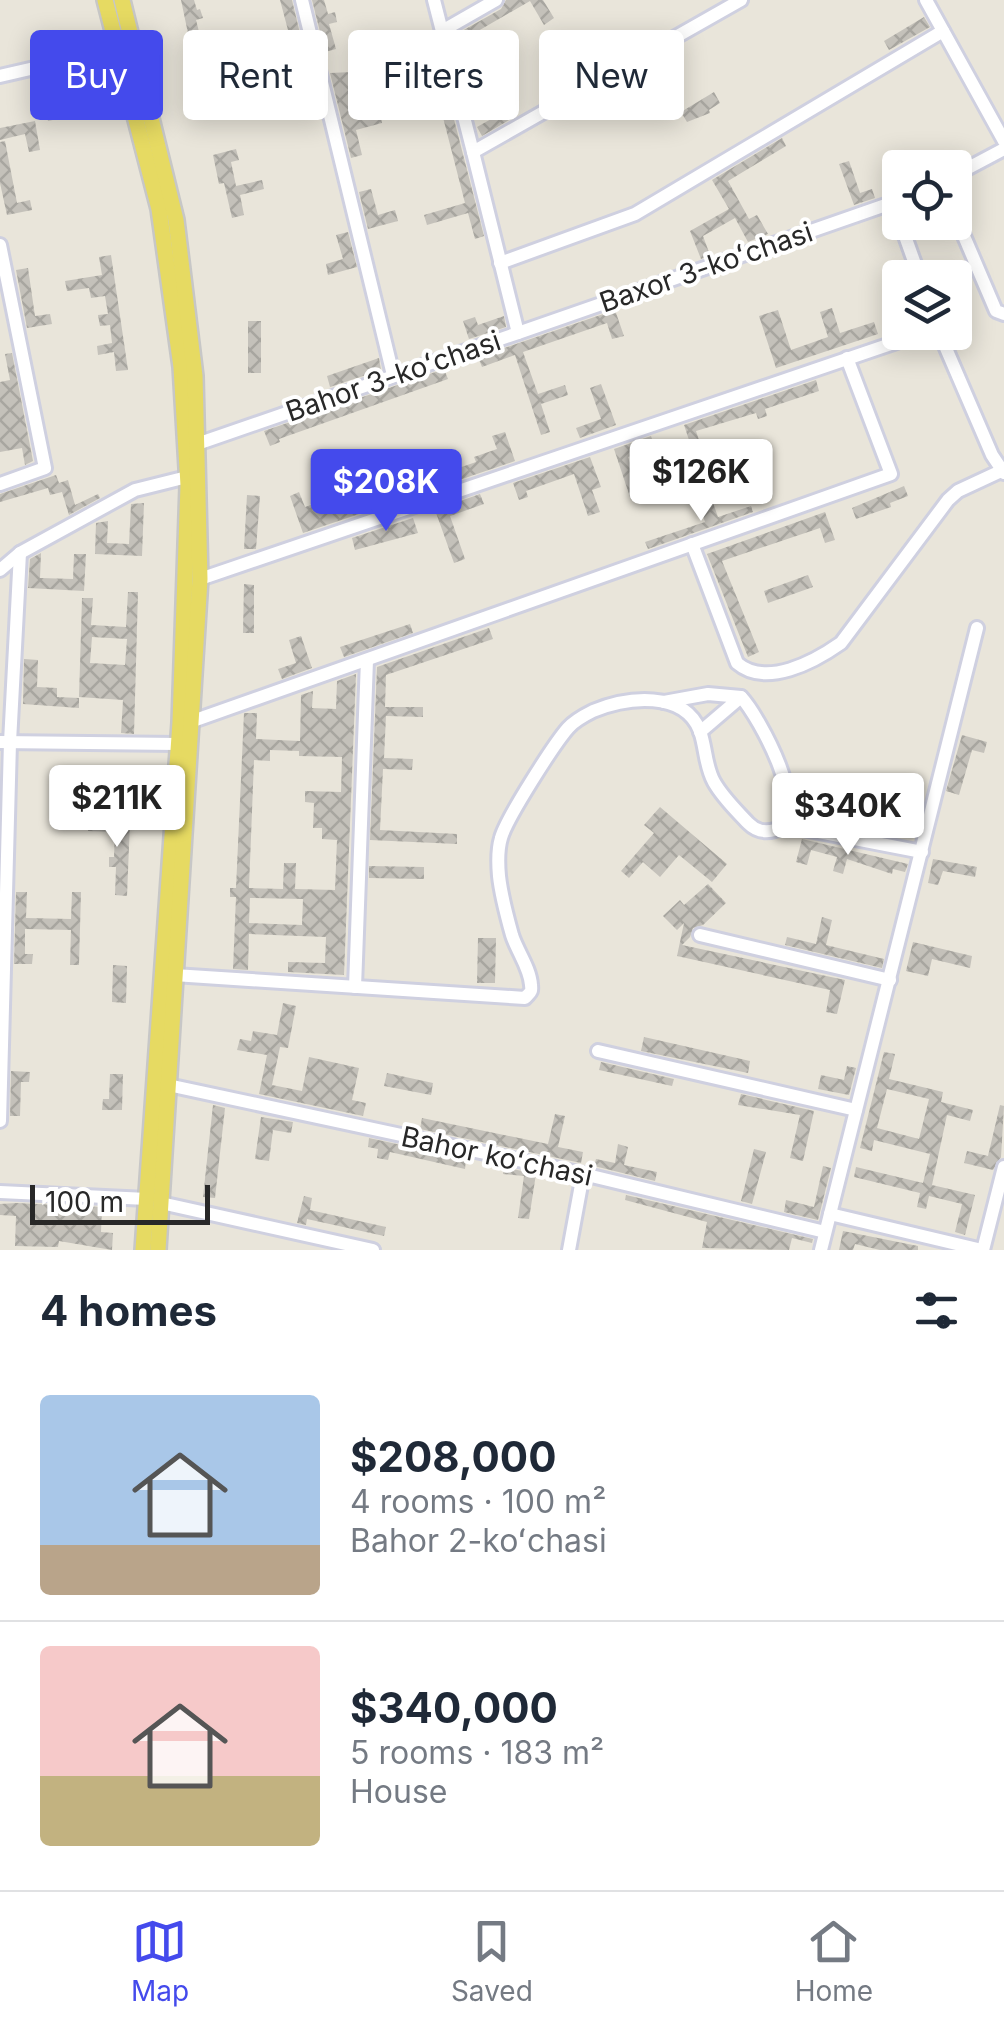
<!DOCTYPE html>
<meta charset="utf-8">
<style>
:root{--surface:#fff;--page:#f6f6f7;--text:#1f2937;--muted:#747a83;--line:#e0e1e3;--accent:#444aec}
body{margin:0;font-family:Inter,sans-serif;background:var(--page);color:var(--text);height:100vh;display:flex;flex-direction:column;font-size:38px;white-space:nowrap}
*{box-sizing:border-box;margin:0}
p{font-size:32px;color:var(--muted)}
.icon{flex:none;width:55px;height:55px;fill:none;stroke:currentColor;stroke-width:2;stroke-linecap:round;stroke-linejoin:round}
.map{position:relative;height:1250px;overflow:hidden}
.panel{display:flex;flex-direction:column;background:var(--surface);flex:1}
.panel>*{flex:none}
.guide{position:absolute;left:30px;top:30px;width:945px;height:90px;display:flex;gap:20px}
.buttons{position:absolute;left:882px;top:150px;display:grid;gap:20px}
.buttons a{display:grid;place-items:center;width:90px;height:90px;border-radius:10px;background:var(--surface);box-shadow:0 5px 25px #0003;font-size:50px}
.scale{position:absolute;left:30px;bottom:25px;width:180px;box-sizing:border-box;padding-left:10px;border:5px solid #282828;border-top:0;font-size:28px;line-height:35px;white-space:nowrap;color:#282828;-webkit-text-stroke:8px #fff;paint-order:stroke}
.price{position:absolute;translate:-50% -85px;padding:0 22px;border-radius:10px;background:#fff;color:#222;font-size:32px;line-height:65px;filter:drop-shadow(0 2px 5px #0008)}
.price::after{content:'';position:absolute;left:50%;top:60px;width:30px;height:22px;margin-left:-15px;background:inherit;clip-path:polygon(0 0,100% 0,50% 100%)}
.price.active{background:var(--accent);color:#fff}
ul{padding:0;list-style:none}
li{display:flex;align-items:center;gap:30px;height:250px;padding:0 40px}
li+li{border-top:2px solid var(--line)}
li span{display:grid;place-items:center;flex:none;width:280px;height:200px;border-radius:10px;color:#555}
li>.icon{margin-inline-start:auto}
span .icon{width:120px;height:120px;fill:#fffc;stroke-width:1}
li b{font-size:42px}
h2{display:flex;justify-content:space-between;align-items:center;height:120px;padding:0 40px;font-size:42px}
.chip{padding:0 35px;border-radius:10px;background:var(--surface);box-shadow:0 5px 25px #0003;font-size:35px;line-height:90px}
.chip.active{background:var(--accent);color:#fff}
.dock{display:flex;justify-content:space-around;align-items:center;height:140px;border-top:2px solid var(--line);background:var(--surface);font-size:28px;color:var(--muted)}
.dock a{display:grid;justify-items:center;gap:5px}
.dock .active{color:var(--accent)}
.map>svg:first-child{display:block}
</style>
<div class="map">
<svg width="1004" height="1250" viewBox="0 0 1004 1250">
<defs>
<pattern id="building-cross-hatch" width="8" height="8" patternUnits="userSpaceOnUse" patternTransform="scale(2.5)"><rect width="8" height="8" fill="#c4c1ba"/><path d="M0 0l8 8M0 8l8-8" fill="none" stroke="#a8a6a0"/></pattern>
</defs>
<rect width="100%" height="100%" fill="#e9e5da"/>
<!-- building -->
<g fill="url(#building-cross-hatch)" fill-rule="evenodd">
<polygon points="181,0 194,0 197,10 200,9 203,18 196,20 209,71 223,67 226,78 210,82 218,116 206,119"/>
<polygon points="280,0 292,0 314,92 305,94"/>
<polygon points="312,0 324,0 328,14 335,12 337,22 329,24 336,49 325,52"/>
<polygon points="506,0 543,0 554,18 544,25 530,1 459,42 455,35 501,9"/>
<polygon points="924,17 930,27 889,50 884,41"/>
<polygon points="389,35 398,70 414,66 423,102 380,113 382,123 356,130 362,155 351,158 330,73 352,72 354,81 388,73 379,38"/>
<polygon points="491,71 516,116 482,136 477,127 500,114 485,88 470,96 466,85"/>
<polygon points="79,73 87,113 48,121 41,89 65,84 64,76"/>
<polygon points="714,92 720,103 709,110 710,113 687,122 681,112"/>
<polygon points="448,96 484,236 475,239 468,213 427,225 424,215 465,203 438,98"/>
<polygon points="35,121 40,150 29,152 25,134 0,140 0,128"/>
<polygon points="782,138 786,146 728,181 749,219 757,215 768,234 748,242 735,218 703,236 710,255 701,259 690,231 729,209 712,180"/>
<polygon points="5,141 17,203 30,200 32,210 7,215 0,183 0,142"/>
<polygon points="236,149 239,160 231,162 236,186 262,180 264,189 240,195 244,215 232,218 224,183 219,184 213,155"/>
<polygon points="849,161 860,193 872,189 875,198 854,205 839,164"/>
<polygon points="371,189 378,215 395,210 398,221 368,229 359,192"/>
<polygon points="348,232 357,267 328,275 326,264 343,259 336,235"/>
<polygon points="111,255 128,370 116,371 114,352 98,355 97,346 112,343 110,325 100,326 98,315 108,314 105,296 91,298 89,288 67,291 65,281 102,275 99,257"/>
<polygon points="28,268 35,316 50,314 52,324 27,328 16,270"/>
<polygon points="832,308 840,333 874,322 878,334 776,368 759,316 778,310 791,350 828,337 820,312"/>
<polygon points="615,310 624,336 612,339 607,323 523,352 538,394 565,385 568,395 541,404 550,432 541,435 515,355 482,367 478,357"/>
<polygon points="504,316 506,327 469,339 463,321 475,317 478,325"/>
<rect x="248" y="321" width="13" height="52"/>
<polygon points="12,353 33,461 25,465 22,448 0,452 0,382 10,380 5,354"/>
<polygon points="379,358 381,370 330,387 327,376"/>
<polygon points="444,369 448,379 279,439 280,442 270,446 264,431"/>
<polygon points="816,380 819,391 765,409 767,416 758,419 756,413 696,431 710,473 701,476 684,425"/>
<polygon points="601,384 616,425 580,438 576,428 601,419 590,388"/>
<polygon points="505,432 515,461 303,533 290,496 299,492 305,507 331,498 324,477 337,473 349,506 395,490 388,471 402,466 409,486 441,474 434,455 444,452 450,471 476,462 474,457 497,449 492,436"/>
<polygon points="651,436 655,448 628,457 638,487 664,478 667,488 631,500 614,449"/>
<polygon points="590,457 601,487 592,490 600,512 588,516 574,474 526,491 528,497 519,500 513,483"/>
<polygon points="56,475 59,483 68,480 75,505 98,494 100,498 69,515 62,492 50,495 48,488 0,502 0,494"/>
<polygon points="904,486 908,496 890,503 891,507 856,519 852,508"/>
<polygon points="480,494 484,504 450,516 465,559 454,563 435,510"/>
<polygon points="247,495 260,496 256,549 244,549"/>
<polygon points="712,500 718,517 751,506 753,512 648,549 645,542 705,522 699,504"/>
<polygon points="144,503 142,556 95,554 96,523 108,521 107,543 129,544 131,504"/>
<polygon points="825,512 835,540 825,543 820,528 722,561 759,652 748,657 707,554"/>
<polygon points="413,518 418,533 355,550 352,538"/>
<polygon points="41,553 40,578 73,579 74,554 86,554 84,591 28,588 30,559"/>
<polygon points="808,575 813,587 768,603 764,591"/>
<polygon points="244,584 254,585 254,633 243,633"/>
<path d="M128 592H138L134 734 121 733 123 700 79 697 82 598H93L91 625 126 627ZM92 637 127 639 125 665 90 663Z"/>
<polygon points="410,624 413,633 344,657 340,647"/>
<polygon points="489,628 493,639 386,675 385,707 423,707 423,717 386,716 384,758 413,759 412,770 383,769 380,830 457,834 457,844 370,840 377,667"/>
<polygon points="301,636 312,668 282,679 278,669 296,663 289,640"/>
<polygon points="24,659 38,660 37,687 57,688 57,697 79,698 79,708 23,704"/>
<path d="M356 674 344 975 288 972V962L325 963 326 937 249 934 248 970 233 969 236 897H230V888H236L244 713H257L256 739 300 741 301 695 313 691 312 708 336 709 337 681ZM270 750 299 751V756L342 757 341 792 305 791V802L314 803 313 828H322V839L337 840 335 890 295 889 296 863H284L283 889 249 888 254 760 270 761ZM250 898 303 899 302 925 249 923Z"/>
<polygon points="962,735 987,742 984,753 972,750 959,795 946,791"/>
<polygon points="660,807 727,864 712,882 679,855 660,877 643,862 629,878 621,871 654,833 644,825"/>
<polygon points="89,820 130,822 127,896 115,895 116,867 109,867 109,857 114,857 115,832 88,831"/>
<polygon points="802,839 908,864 905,872 893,869 892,874 847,859 843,874 833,871 837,857 811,850 807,865 796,862"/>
<polygon points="933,859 977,867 975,877 943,871 938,885 928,883"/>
<polygon points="369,866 424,867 424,879 369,878"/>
<polygon points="708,884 726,903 703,925 693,928 690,937 682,945 845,980 837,1014 826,1012 830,990 677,956 684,923 677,930 663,916 680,900 684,905"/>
<polygon points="16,892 27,892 26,918 71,919 72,892 81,892 79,965 70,965 71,930 25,929 25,954 33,954 32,964 14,964"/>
<polygon points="822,917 832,920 826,945 884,959 882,968 785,945 787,937 816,944"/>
<polygon points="478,938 496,938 495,983 477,983"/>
<polygon points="913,942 972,956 970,968 932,959 928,976 906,971"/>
<polygon points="113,965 127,966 126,1003 112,1002"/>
<polygon points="283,1003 296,1006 288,1048 280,1047 272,1085 302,1091 309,1057 359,1068 352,1100 366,1103 363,1116 259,1094 267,1055 237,1050 240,1039 251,1041 253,1031 277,1035"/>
<polygon points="644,1037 750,1061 748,1073 641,1051"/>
<path d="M884 1052 895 1054 889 1079 943 1092 941 1102 973 1110 970 1121 947 1115 932 1185 975 1195 965 1235 955 1232 962 1204 929 1196 926 1209 917 1207 920 1193 854 1177 856 1167 923 1183 930 1154 874 1140 872 1151 860 1148ZM887 1089 929 1099 919 1139 877 1128Z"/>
<polygon points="601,1062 674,1079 672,1086 599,1070"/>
<polygon points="847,1066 856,1068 849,1095 818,1089 821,1075 844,1080"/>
<polygon points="11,1071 30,1072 29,1082 21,1082 20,1116 10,1116"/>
<polygon points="387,1073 433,1083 431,1095 384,1086"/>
<polygon points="110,1074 123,1074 122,1110 102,1110 103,1099 109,1099"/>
<polygon points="741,1094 814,1111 803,1161 790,1158 800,1115 738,1105"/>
<polygon points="213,1105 225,1108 215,1198 203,1197"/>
<polygon points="1000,1105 1004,1106 1001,1157 993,1170 964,1163 967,1151 988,1156"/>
<polygon points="555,1114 565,1116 558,1147 583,1152 581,1163 420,1129 422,1118 548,1144"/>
<polygon points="261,1117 293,1122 291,1133 273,1130 269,1161 255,1159"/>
<polygon points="369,1138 466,1159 465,1169 390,1152 388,1160 377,1158 378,1149 368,1147"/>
<polygon points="618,1144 628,1147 624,1165 657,1172 655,1181 594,1166 596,1159 615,1163"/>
<polygon points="754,1149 766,1152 752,1204 741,1201"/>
<polygon points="823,1166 831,1168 818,1220 784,1212 786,1200 814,1207"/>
<polygon points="504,1167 536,1174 529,1219 518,1218 524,1176 503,1174"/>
<polygon points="626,1195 813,1239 812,1243 792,1238 789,1250 702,1248 707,1222 625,1200"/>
<polygon points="304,1196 312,1198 310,1210 386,1227 384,1236 307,1219 306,1225 297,1223"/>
<polygon points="16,1203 102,1207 101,1232 113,1233 112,1250 59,1241 58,1247 15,1246 16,1216 0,1215 0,1204"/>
<polygon points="843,1231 918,1246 918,1250 880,1250 855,1244 853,1250 839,1250"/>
</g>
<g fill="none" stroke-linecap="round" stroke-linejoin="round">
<!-- minor casing -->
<g stroke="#cfd0e0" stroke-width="18">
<g id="minor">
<polyline points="302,0 393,375"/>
<polyline points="434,0 473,152"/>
<polyline points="926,0 1004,141"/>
<polyline points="442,31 496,0"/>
<polyline points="0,76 117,49"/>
<polyline points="955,175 1004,149"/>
<polyline points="955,215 996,311 1004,314"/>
<polyline points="900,222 920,278"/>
<polyline points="0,245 45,468 0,484"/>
<polyline points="500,263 635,214 943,31"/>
<polyline points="939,332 992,455 1004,473"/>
<polyline points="518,333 900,200"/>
<polyline points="197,444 518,333 473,152 741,0"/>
<path d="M692 544 737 663C766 688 814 662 841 643L948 500 958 491 1001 471"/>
<polyline points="0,570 20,553 135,490 187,477"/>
<polyline points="200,579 926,332"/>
<polyline points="664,702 708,694 741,697 700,732"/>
<polyline points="190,722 891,474 847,358"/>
<polyline points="0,742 178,744"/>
<polyline points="793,827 922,852"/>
<polyline points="700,935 890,980"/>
<path d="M174 975 525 998C530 992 532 993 531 985 530 968 517 951 512 935 507 917 501 895 499 876 498 865 498 848 501 838 506 819 554 744 568 728 574 721 585 715 593 711 627 697 684 690 700 731 706 748 705 766 714 782 723 798 736 810 748 823 756 831 764 833 775 830 814 817 759 716 741 697"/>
<polyline points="355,987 367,660"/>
<polyline points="598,1051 856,1110"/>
<polyline points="168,1085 583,1174 825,1232"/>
<polyline points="0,1121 10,742 20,553"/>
<polyline points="0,1192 147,1199"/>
<polyline points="161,1203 373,1250"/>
<polyline points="830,1214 982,1250"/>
<polyline points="569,1250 583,1174"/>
<polyline points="821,1250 977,628"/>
<polyline points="983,1250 1004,1167"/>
</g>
</g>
<!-- major casing -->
<g stroke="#c7c7c7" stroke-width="20">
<g id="major">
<polyline points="105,0 159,209 181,367 188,485 180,722 143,1250"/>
<polyline points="122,0 176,220 195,376 200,579 158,1250"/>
</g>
</g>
<!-- minor -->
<use href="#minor" stroke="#fff" stroke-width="12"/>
<!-- major -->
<use href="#major" stroke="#e6da62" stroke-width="15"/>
</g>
<g text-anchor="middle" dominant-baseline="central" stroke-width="8" stroke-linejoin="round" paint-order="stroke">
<!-- street labels -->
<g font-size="28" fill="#282828" stroke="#fff">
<text transform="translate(706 267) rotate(-19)">Baxor 3-koʻchasi</text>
<text transform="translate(393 376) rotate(-19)">Bahor 3-koʻchasi</text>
<text transform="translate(497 1156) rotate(12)">Bahor koʻchasi</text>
</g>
</g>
</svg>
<div class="buttons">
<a><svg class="icon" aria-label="locate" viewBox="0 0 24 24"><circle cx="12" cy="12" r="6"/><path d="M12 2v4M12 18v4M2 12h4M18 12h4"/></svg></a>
<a><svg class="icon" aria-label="layers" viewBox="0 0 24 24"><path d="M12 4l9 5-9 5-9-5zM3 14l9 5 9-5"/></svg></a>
</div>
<div class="scale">100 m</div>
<b class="price" style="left:701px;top:524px">$126K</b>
<b class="price active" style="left:386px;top:534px">$208K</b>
<b class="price" style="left:117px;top:850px">$211K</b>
<b class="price" style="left:848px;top:858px">$340K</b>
<div class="guide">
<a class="chip active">Buy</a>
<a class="chip">Rent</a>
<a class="chip">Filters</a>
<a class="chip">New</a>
</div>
</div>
<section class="panel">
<h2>4 homes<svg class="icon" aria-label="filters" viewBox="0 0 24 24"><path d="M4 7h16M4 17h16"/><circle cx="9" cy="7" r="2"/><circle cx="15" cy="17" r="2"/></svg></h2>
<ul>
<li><span style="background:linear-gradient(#a9c7e8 75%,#b9a48a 0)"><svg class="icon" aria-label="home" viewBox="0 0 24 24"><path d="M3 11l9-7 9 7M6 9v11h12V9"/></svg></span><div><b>$208,000</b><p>4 rooms · 100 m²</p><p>Bahor 2-koʻchasi</p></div></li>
<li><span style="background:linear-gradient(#f6c9c9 65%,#c2b280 0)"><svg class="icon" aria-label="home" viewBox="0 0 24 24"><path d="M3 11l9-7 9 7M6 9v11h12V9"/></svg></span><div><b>$340,000</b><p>5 rooms · 183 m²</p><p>House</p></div></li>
</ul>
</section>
<nav class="dock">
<a class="active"><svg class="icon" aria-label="map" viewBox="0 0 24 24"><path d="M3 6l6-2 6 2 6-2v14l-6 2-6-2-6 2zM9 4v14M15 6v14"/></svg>Map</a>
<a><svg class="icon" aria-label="saved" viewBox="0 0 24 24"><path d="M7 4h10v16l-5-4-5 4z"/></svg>Saved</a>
<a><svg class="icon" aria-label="home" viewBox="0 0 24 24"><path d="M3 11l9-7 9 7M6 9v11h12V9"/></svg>Home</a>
</nav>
